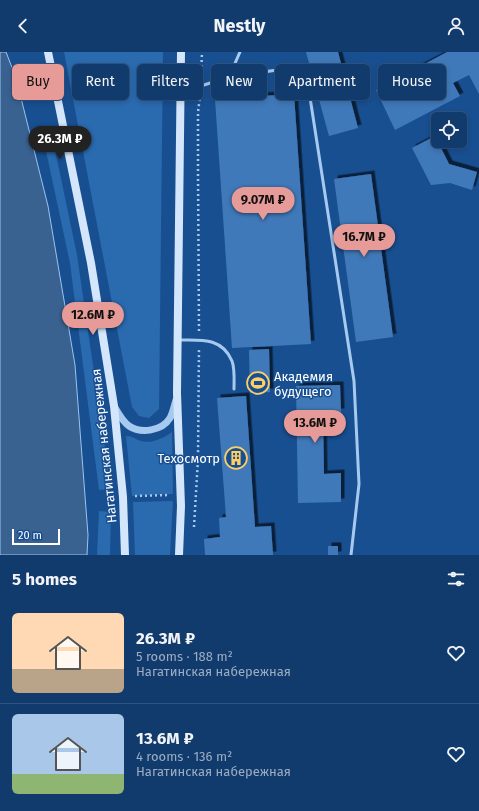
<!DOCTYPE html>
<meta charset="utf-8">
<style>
:root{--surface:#123b6d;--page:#1f4675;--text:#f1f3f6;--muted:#9cadc2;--line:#315580;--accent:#e69b98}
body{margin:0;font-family:"Fira Sans",sans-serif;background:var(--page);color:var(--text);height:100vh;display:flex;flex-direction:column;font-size:15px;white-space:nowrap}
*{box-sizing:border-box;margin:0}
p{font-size:13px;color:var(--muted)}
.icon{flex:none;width:22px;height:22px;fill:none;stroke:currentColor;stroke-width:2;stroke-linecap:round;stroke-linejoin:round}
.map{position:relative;height:503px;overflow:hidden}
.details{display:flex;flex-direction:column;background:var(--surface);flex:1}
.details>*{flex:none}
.guide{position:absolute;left:12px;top:12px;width:455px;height:36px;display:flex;gap:8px}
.controls{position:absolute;left:431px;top:60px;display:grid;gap:8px}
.controls a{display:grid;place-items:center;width:36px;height:36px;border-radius:6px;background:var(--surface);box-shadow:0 2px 6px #0003,0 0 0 1px var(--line);font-size:20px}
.scale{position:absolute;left:12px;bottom:10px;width:48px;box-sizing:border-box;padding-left:4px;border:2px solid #fff;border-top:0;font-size:11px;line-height:14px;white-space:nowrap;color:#fff;-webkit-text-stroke:3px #184f91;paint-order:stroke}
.price{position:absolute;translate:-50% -34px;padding:0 9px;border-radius:14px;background:var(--accent);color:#111;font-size:13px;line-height:26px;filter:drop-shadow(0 1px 2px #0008)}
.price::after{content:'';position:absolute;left:50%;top:24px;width:12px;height:9px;margin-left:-6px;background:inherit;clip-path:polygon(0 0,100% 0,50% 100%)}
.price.selected{background:#222;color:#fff}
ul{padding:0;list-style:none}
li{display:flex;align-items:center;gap:12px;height:100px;padding:0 12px}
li+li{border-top:1px solid var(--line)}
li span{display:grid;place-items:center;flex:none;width:112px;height:80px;border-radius:6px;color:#555}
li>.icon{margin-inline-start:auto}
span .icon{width:48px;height:48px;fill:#fffc;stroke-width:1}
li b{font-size:17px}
h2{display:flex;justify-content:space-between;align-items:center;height:48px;padding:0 12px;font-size:17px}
.chip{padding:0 14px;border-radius:6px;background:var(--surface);box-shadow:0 2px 6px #0003,0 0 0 1px var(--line);font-size:14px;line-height:36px}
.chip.selected{background:var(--accent);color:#111}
header{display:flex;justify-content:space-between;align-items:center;height:52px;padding:0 12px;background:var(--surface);font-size:18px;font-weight:700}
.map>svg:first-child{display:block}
</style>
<header><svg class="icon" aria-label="back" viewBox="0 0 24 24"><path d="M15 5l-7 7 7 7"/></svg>Nestly<svg class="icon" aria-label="person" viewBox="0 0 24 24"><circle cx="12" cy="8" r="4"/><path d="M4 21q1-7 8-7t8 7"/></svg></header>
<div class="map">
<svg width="479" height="503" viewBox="0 0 479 503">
<defs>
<filter id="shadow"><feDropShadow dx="3.5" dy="-3.5" stdDeviation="0" flood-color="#0009"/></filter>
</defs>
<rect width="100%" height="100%" fill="#184f91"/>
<!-- green -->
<g fill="#2a6aaf">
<polygon points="64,0 163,0 159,357 149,366 139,364 132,355"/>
<polygon points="43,85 47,85 54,93 77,203 111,437 99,438 70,211"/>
<path d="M172 380 173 442 132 444 126 384C131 384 134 386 138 388 150 393 162 387 172 380Z"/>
<polygon points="173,449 170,503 135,503 133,450"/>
<polygon points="99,459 111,460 110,503 97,503"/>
</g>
<!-- water -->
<polygon fill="#3a6291" stroke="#99c4f2" points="0,0 6,0 16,26 48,154 75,313 88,483 87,503 0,503"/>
<!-- building -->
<g fill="#4079b9" filter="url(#shadow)">
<polygon points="306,0 338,0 358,76 329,84"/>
<polygon points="447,0 479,0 479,42 469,23 453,31 460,44 395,78 376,38"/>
<polygon points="294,42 311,292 232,296 215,47"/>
<polygon points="435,84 449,112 477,120 472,138 450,131 431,133 412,96"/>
<polygon points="371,122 393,285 356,290 334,127"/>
<polygon points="269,297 270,340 250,341 249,298"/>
<polygon points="340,333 341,360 323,360 324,422 341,421 341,450 298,451 296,334"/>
<polygon points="246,344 255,475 271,474 273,503 205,503 204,487 220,485 219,466 226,465 217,346"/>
<rect x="328" y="494" width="10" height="9"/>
</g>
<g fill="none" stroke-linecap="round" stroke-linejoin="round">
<!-- path -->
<g stroke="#a6c9f0" stroke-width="2.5" stroke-dasharray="2 3" stroke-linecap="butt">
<polyline points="201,25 202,0"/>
<polyline points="199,279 198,120 198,60 200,44"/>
<polyline points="135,444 170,443"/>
<polyline points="194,475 198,407 199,296"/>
</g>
<!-- service -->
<g stroke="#a6c9f0" stroke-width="3">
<polyline points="229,25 284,17 300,23 309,39 354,329 359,432 351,503"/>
<polyline points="182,40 229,25 240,0"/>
<path d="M179 288C200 288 222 285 232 309 235 317 234 329 234 337"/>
</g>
<!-- tertiary -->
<path stroke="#a6c9f0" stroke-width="7" d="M114 354C118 361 123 370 129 374 141 382 162 379 170 366 173 361 174 354 176 348"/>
<!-- secondary -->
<g stroke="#d4e6fb" stroke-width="8">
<polyline points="48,0 91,211 114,354 123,445 125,503"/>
<polyline points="179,503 181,454 177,341 181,0"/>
</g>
</g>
<!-- icons -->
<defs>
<g id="stadium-ring" transform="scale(1.15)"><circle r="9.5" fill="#184f91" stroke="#ffcf65" stroke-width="1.5"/><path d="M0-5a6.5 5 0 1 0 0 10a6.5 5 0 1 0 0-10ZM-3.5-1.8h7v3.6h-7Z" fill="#ffcf65"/></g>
<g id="building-ring" transform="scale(1.15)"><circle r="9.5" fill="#184f91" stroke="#ffcf65" stroke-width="1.5"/><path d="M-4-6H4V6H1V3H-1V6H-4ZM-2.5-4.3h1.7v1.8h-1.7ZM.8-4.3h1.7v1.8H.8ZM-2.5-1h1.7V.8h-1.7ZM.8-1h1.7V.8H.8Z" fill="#ffcf65"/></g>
</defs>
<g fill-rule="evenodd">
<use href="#stadium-ring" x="258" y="331"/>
<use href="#building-ring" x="236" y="406"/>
</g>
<g text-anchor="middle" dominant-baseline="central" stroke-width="3" stroke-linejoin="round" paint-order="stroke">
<!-- poi labels -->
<g font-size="13" fill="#fff" stroke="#184f91" text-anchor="start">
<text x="274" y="324">Академия<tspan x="274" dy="15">будущего</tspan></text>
<text x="220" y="406" text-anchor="end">Техосмотр</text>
</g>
<!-- street labels -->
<g font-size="13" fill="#fff" stroke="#184f91">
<text transform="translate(104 394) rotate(-96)">Нагатинская набережная</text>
</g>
</g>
</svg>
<div class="controls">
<a><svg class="icon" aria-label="locate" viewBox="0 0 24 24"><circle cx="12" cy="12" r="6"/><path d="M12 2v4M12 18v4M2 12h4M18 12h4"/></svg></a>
</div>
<div class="scale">20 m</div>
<b class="price selected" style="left:60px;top:108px">26.3M ₽</b>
<b class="price" style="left:263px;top:169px">9.07M ₽</b>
<b class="price" style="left:364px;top:206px">16.7M ₽</b>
<b class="price" style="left:93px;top:284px">12.6M ₽</b>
<b class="price" style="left:315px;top:392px">13.6M ₽</b>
<div class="guide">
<a class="chip selected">Buy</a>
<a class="chip">Rent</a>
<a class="chip">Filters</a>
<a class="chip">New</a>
<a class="chip">Apartment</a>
<a class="chip">House</a>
</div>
</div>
<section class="details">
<h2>5 homes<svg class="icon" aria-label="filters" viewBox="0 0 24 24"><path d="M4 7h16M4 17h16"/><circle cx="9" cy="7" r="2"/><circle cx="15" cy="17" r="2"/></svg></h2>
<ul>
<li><span style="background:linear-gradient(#ffd9b3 70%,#b9a48a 0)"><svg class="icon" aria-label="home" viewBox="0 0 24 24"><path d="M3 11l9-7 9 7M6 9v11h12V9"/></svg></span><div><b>26.3M ₽</b><p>5 rooms · 188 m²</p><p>Нагатинская набережная</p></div><svg class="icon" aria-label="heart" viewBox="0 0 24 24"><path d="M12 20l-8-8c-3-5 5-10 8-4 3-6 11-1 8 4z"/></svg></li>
<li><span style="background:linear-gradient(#a9c7e8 75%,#8fb573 0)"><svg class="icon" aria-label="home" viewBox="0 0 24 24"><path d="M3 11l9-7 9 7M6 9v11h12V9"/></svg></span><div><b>13.6M ₽</b><p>4 rooms · 136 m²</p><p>Нагатинская набережная</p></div><svg class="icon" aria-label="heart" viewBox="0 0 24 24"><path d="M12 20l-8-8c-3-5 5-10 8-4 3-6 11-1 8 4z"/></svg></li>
</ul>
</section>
